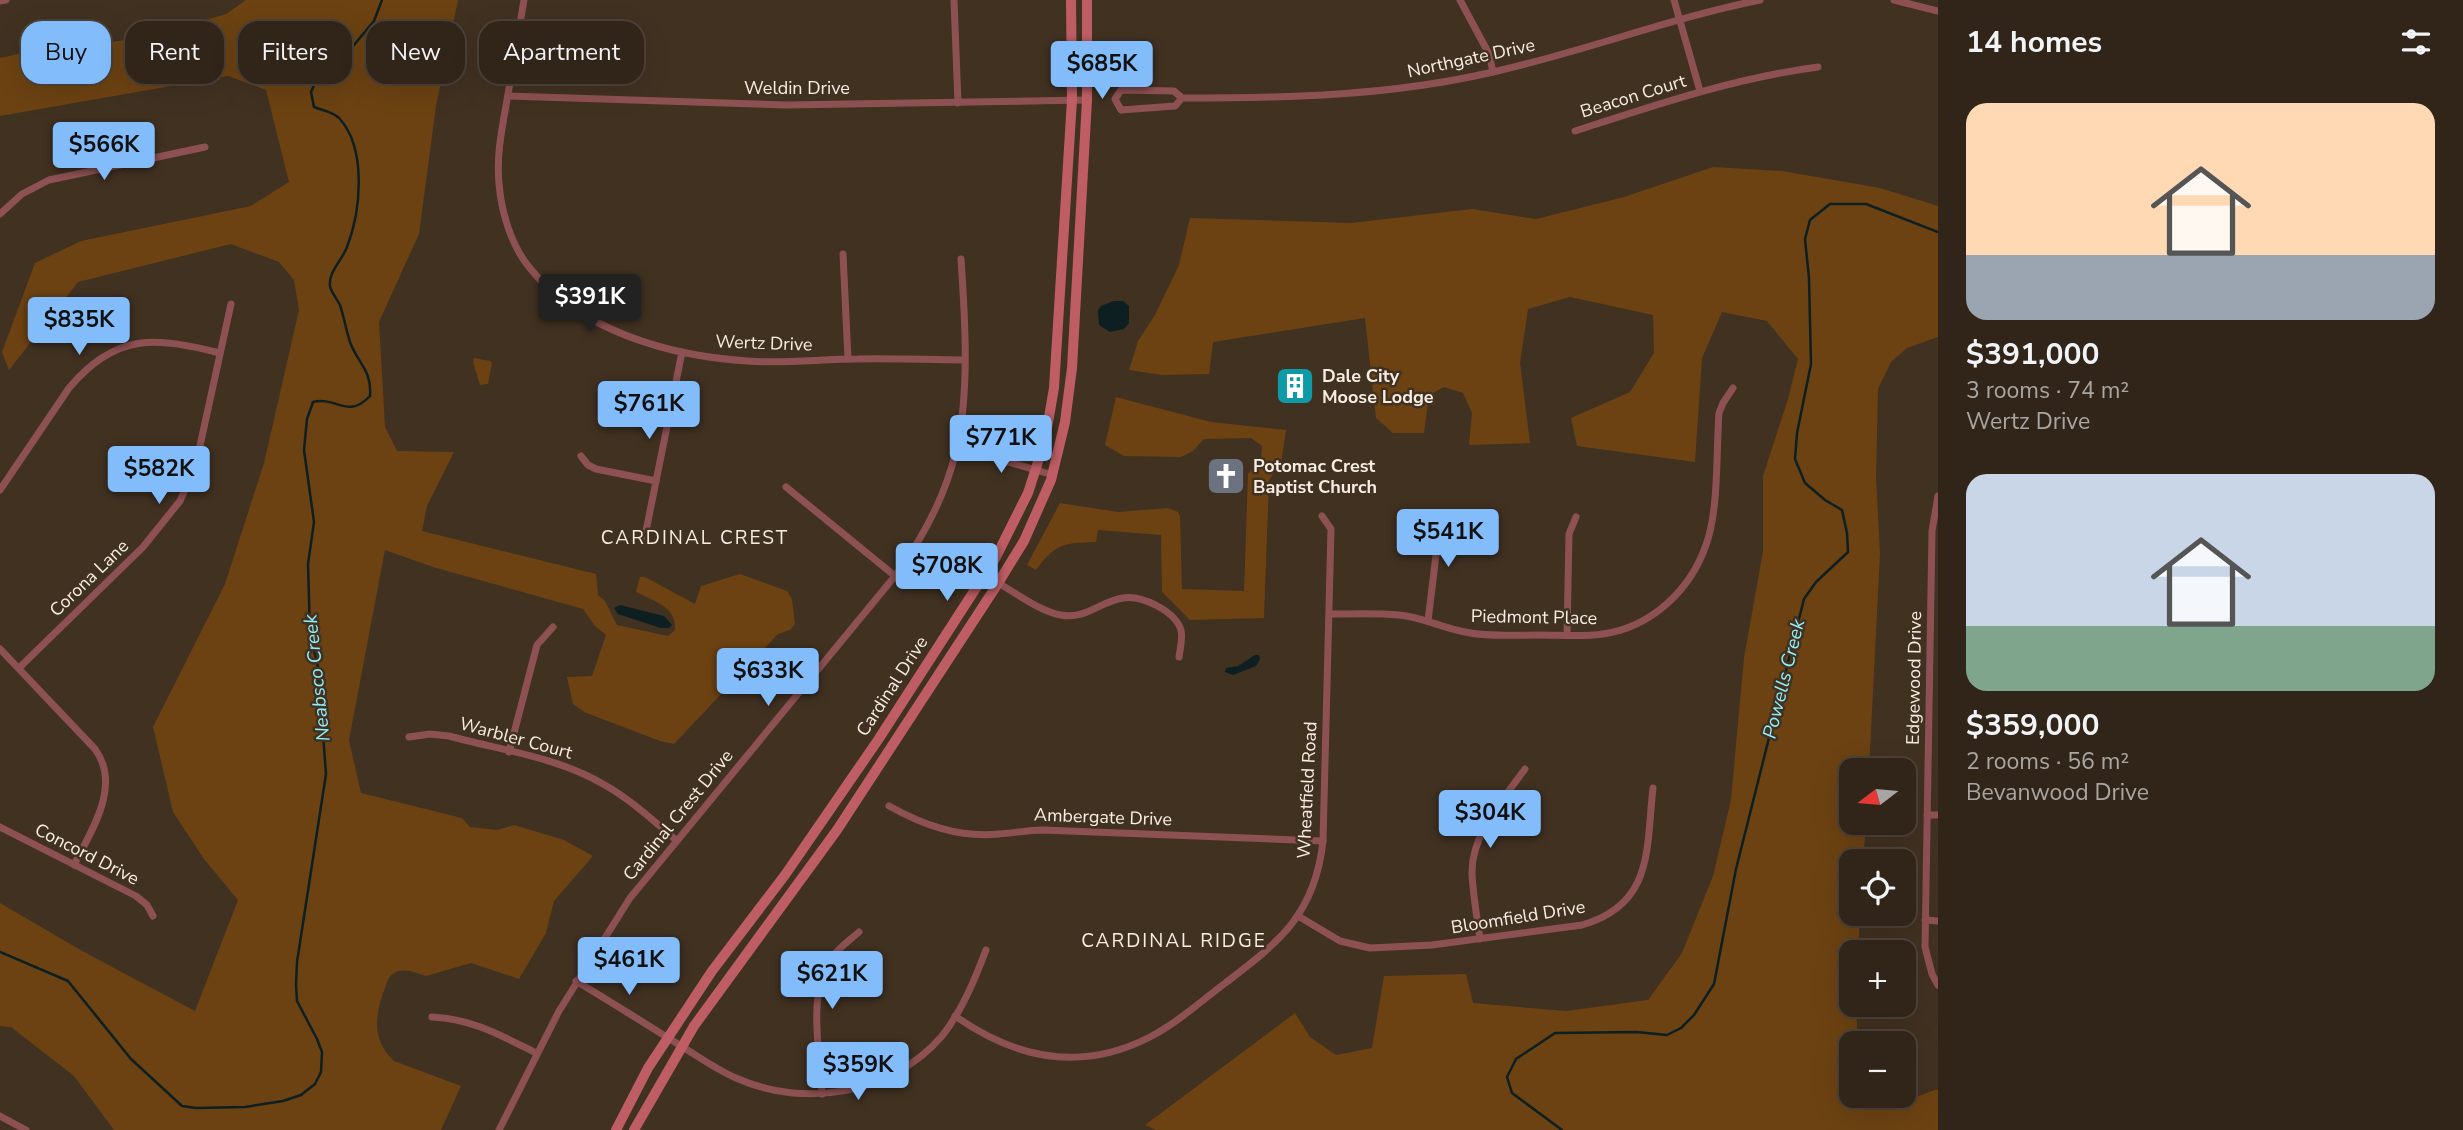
<!DOCTYPE html>
<meta charset="utf-8">
<style>
:root{--surface:#312519;--page:#3d3126;--text:#f1f3f6;--muted:#a8a5a2;--line:#4c4238;--accent:#83bcfb}
body{margin:0;font-family:"Nunito Sans",sans-serif;background:var(--page);color:var(--text);height:100vh;display:flex;flex-direction:column;font-size:26px;white-space:nowrap}
*{box-sizing:border-box;margin:0}
p{font-size:23px;color:var(--muted)}
.icon{flex:none;width:38px;height:38px;fill:none;stroke:currentColor;stroke-width:2;stroke-linecap:round;stroke-linejoin:round}
.map{position:relative;flex:1;overflow:hidden}
.drawer{display:flex;flex-direction:column;background:var(--surface);width:525px}
.drawer>*{flex:none}
.guide{position:absolute;left:21px;top:21px;width:665px;height:63px;display:flex;gap:14px}
.needle{width:46px;rotate:254deg}
.fabs{position:absolute;left:1839px;top:758px;display:grid;gap:14px}
.fabs a{display:grid;place-items:center;width:77px;height:77px;border-radius:14px;background:var(--surface);box-shadow:0 7px 28px #0002,0 0 0 2px var(--line);font-size:35px}
.price{position:absolute;translate:-50% -60px;padding:0 16px;border-radius:7px;background:var(--accent);color:#111;font-size:23px;line-height:46px;filter:drop-shadow(0 2px 4px #0008)}
.price::after{content:'';position:absolute;left:50%;top:42px;width:21px;height:16px;margin-left:-10px;background:inherit;clip-path:polygon(0 0,100% 0,50% 100%)}
.price.active{background:#222;color:#fff}
ul{padding:0;list-style:none}
li{display:grid;align-content:center;gap:14px;height:371px;padding:0 28px}
li span{display:grid;place-items:center;height:217px;border-radius:21px;color:#555}
li>.icon{margin-inline-start:auto}
span .icon{width:126px;height:126px;fill:#fffc;stroke-width:1}
li b{font-size:30px}
h2{display:flex;justify-content:space-between;align-items:center;height:84px;padding:0 28px;font-size:30px}
.pill{padding:0 24px;border-radius:21px;background:var(--surface);box-shadow:0 7px 28px #0002,0 0 0 2px var(--line);font-size:24px;line-height:63px}
.pill.active{background:var(--accent);color:#111}
main{display:flex;flex:1;min-height:0}
.map>svg:first-child{display:block}
</style>
<main>
<div class="map">
<svg width="1938" height="1130" viewBox="0 0 1938 1130">
<rect width="100%" height="100%" fill="#413121"/>
<!-- green -->
<g fill="#6c4212">
<path d="M246 0H458L436 106 419 234 379 322 385 427 397 451 454 452 427 506 422 531 596 574 598 595 605 601 617 625 668 636 675 630C677 607 654 601 636 592L640 577H645L695 604 701 586 740 574 787 591 792 599 795 624 790 630 778 634 674 744 660 741 584 712 573 704 567 677 592 676 606 635 595 626 583 609 433 567 385 550 349 740 361 793 462 818 470 827 497 830 514 825 564 840 593 856 554 901 546 933 519 979 471 963 426 976C417 973 408 969 398 971 390 974 387 980 385 988 375 1014 371 1040 394 1061L461 1086 441 1130H114L74 1076 11 1027 0 1026V903L84 952 195 1011 238 900 204 859 173 812 153 727 225 584 264 463 299 310 294 280 279 262 231 244 78 282 9 370 2 352 35 263 81 241 251 206 289 182 266 90 228 76 0 116V58L64 44 111 42 146 37 226 14Z"/>
<polygon points="1713,167 1782,171 1880,188 1938,206 1938,337 1907,348 1891,362 1878,389 1876,477 1880,554 1869,770 1852,770 1852,822 1866,823 1863,861 1852,861 1852,914 1860,914 1858,952 1852,952 1852,1004 1856,1005 1858,1043 1852,1043 1852,1096 1896,1096 1910,1099 1938,1089 1938,1130 1156,1130 1145,1125 1295,1013 1310,1037 1336,1055 1372,1048 1384,976 1466,974 1473,1003 1566,1011 1648,1000 1682,953 1713,876 1731,800 1744,658 1763,551 1763,476 1788,399 1798,359 1767,321 1722,312 1702,358 1695,462 1577,446 1571,418 1630,392 1654,353 1653,315 1570,297 1528,309 1520,363 1530,443 1469,445 1472,413 1463,393 1444,387 1429,395 1424,433 1393,433 1376,418 1365,318 1213,342 1209,374 1162,375 1129,370 1138,341 1155,315 1179,265 1190,218 1351,223 1472,209 1536,219 1624,197"/>
<polygon points="474,358 490,361 492,363 488,384 480,385 473,362"/>
<path d="M1116 397 1211 422 1286 430 1281 463 1269 480 1264 618 1190 620 1162 592 1161 535 1098 530 1096 542C1064 543 1056 543 1036 570L1027 565 1060 503 1118 512 1168 508 1178 512 1180 516 1182 589 1244 591 1248 474 1261 459 1262 446 1251 438 1204 439 1193 451 1181 457 1124 456 1105 445Z"/>
</g>
<!-- water -->
<g fill="#0d1f21">
<polygon points="1114,301 1123,301 1129,306 1129,323 1124,329 1110,332 1099,325 1098,310 1101,306"/>
<polygon points="620,605 664,616 672,625 669,628 661,628 618,614 614,608"/>
<polygon points="1255,655 1259,655 1260,659 1256,666 1233,675 1225,672 1226,668 1238,666"/>
</g>
<g fill="none" stroke-linecap="round" stroke-linejoin="round">
<!-- stream -->
<g stroke="#0d1f21" stroke-width="2.5">
<path d="M0 952 68 981 131 1059 182 1106 196 1108 245 1107 283 1101 301 1095 315 1084 321 1072 322 1052 317 1039 297 1001 296 985 297 962 326 774 318 667 310 635 308 564 314 522 304 450 307 419 313 402C337 396 347 420 370 396 372 370 358 364 350 342 346 330 344 317 340 305 337 299 331 292 330 286 328 272 343 259 347 247 361 211 367 148 339 118 333 112 322 110 314 107L311 92 317 79 354 45 374 21 382 0"/>
<polyline points="1562,1130 1512,1093 1507,1077 1516,1059 1555,1033 1637,1032 1667,1035 1681,1028 1694,1015 1714,984 1736,869 1804,599 1816,582 1848,552 1847,533 1842,510 1825,500 1805,483 1795,459 1797,433 1811,364 1809,278 1805,239 1810,220 1830,204 1866,204 1938,232"/>
</g>
<!-- minor -->
<g stroke="#8e5153" stroke-width="7">
<path d="M524 0C519 31 513 63 508 94 503 124 496 153 499 183 501 211 511 245 529 267 579 331 670 356 747 361 784 364 821 359 858 359 893 358 929 360 964 360"/>
<polyline points="954,0 958,103"/>
<polyline points="1460,0 1489,54 1493,72"/>
<polyline points="1674,0 1700,91"/>
<polyline points="1894,0 1938,11"/>
<polyline points="0,1 6,0"/>
<polyline points="508,96 786,105 1087,100"/>
<path d="M1182 98 1175 106 1121 110 1115 99 1121 90 1174 91 1182 98C1287 98 1390 96 1493 72 1583 52 1670 18 1760 0"/>
<path d="M1575 131C1655 105 1734 78 1818 67"/>
<polyline points="0,214 22,194 49,180 205,147"/>
<polyline points="843,254 848,359"/>
<polyline points="957,447 1053,475"/>
<polyline points="581,456 588,465 596,469 656,481"/>
<polyline points="786,487 895,576"/>
<path d="M0 490 69 388C116 332 156 337 220 353"/>
<polyline points="1938,496 1932,531 1925,947 1932,974 1938,985"/>
<polyline points="645,536 682,352"/>
<path d="M998 583C1018 594 1039 611 1061 615 1085 620 1101 601 1123 598 1142 595 1175 611 1181 630 1183 639 1180 649 1179 657"/>
<path d="M1330 614C1352 614 1376 613 1399 615 1422 617 1442 628 1465 632 1489 637 1515 635 1539 635 1560 635 1582 637 1603 634 1651 627 1690 591 1706 545 1719 509 1716 453 1719 413L1723 403 1733 388"/>
<polyline points="1428,621 1436,555 1447,513"/>
<polyline points="1567,635 1569,534 1576,517"/>
<path d="M0 649 95 749C122 786 91 831 74 865"/>
<polyline points="19,668 143,547 180,501 196,464 231,304"/>
<path d="M409 737 430 734 449 736C500 750 557 757 603 784 630 799 653 820 676 840"/>
<polyline points="509,752 537,645 553,627"/>
<path d="M889 806C923 825 959 838 999 834 1014 833 1028 830 1043 830L1323 841"/>
<polyline points="1927,815 1938,815"/>
<polyline points="0,827 136,896 147,905 153,916"/>
<path d="M1298 916 1340 941 1370 948 1432 945 1582 925C1654 904 1646 849 1653 788"/>
<polyline points="1925,920 1938,921"/>
<path d="M1480 939C1477 917 1473 895 1472 874 1471 834 1503 800 1525 769"/>
<path d="M576 981C611 1002 646 1024 681 1046 699 1057 717 1070 736 1078 805 1109 892 1094 942 1036 962 1011 975 979 986 950"/>
<path d="M955 1016C1016 1059 1082 1072 1150 1037 1177 1023 1200 1002 1224 984 1279 942 1315 915 1323 841L1331 529 1322 516"/>
<path d="M432 1017C473 1019 500 1035 536 1053"/>
<path d="M822 1094C820 1053 807 994 831 959 838 948 850 940 859 932"/>
<polyline points="0,1116 26,1130"/>
<path d="M499 1130 559 1011 630 898 895 576C923 538 945 497 956 451 970 394 965 317 961 259"/>
</g>
<!-- secondary -->
<g stroke="#be5d64" stroke-width="10">
<polyline points="616,1130 648,1068 712,971 785,875 878,740 996,557 1028,493 1045,440 1054,388 1072,100 1071,0"/>
<polyline points="634,1130 694,1026 837,830 995,588 1024,541 1051,480 1065,422 1072,368 1087,100 1087,0"/>
</g>
</g>
<!-- icons -->
<defs>
<g id="building-square" transform="scale(2.0125)"><rect x="-9" y="-9" width="18" height="18" rx="4" fill="#0f9aa8" stroke="#413121"/><path d="M-4-6H4V6H1V3H-1V6H-4ZM-2.5-4.3h1.7v1.8h-1.7ZM.8-4.3h1.7v1.8H.8ZM-2.5-1h1.7V.8h-1.7ZM.8-1h1.7V.8H.8Z" fill="#fff"/></g>
<g id="church-square" transform="scale(2.0125)"><rect x="-9" y="-9" width="18" height="18" rx="4" fill="#6b7280" stroke="#413121"/><path d="M-1.2-6h2.4v3.5h3.3v2.4h-3.3V6h-2.4V-.1h-3.3v-2.4h3.3Z" fill="#fff"/></g>
</defs>
<g fill-rule="evenodd">
<use href="#building-square" x="1295" y="386"/>
<use href="#church-square" x="1226" y="476"/>
</g>
<g text-anchor="middle" dominant-baseline="central" stroke-width="5" stroke-linejoin="round" paint-order="stroke">
<!-- street labels -->
<g font-size="18" fill="#f8ede3" stroke="#413121">
<text transform="translate(1471 58) rotate(-12)">Northgate Drive</text>
<text x="797" y="88">Weldin Drive</text>
<text transform="translate(1633 96) rotate(-17)">Beacon Court</text>
<text transform="translate(764 343) rotate(2)">Wertz Drive</text>
<text transform="translate(89 578) rotate(-44)">Corona Lane</text>
<text transform="translate(1534 617) rotate(1)">Piedmont Place</text>
<text transform="translate(1914 678) rotate(-89)">Edgewood Drive</text>
<text transform="translate(892 686) rotate(-57)">Cardinal Drive</text>
<text transform="translate(516 738) rotate(15)">Warbler Court</text>
<text transform="translate(1307 790) rotate(-87)">Wheatfield Road</text>
<text transform="translate(678 815) rotate(-51)">Cardinal Crest Drive</text>
<text transform="translate(1103 817) rotate(2)">Ambergate Drive</text>
<text transform="translate(87 854) rotate(27)">Concord Drive</text>
<text transform="translate(1518 917) rotate(-9)">Bloomfield Drive</text>
</g>
<!-- poi labels -->
<g font-size="18" font-weight="bold" fill="#f8ede3" stroke="#413121" text-anchor="start">
<text x="1322" y="376">Dale City<tspan x="1322" dy="21">Moose Lodge</tspan></text>
<text x="1253" y="466">Potomac Crest<tspan x="1253" dy="21">Baptist Church</tspan></text>
</g>
<!-- neighbourhood labels -->
<g font-size="19" letter-spacing="2" fill="#f8ede3" stroke="#413121">
<text x="695" y="538">CARDINAL CREST</text>
<text x="1174" y="941">CARDINAL RIDGE</text>
</g>
<!-- water labels -->
<g font-size="19" font-style="italic" fill="#91f0fa" stroke="#413121">
<text transform="translate(317 678) rotate(-96)">Neabsco Creek</text>
<text transform="translate(1784 679) rotate(-76)">Powells Creek</text>
</g>
</g>
</svg>
<div class="fabs">
<a><svg class="needle" viewBox="-14 -14 28 28"><path d="M0-13l5 13h-10z" fill="#e53935"/><path d="M0 13l5-13h-10z" fill="#a8a5a2"/></svg></a>
<a><svg class="icon" aria-label="locate" viewBox="0 0 24 24"><circle cx="12" cy="12" r="6"/><path d="M12 2v4M12 18v4M2 12h4M18 12h4"/></svg></a>
<a>+</a>
<a>−</a>
</div>
<b class="price" style="left:1102px;top:101px">$685K</b>
<b class="price" style="left:104px;top:182px">$566K</b>
<b class="price active" style="left:590px;top:334px">$391K</b>
<b class="price" style="left:79px;top:357px">$835K</b>
<b class="price" style="left:649px;top:441px">$761K</b>
<b class="price" style="left:1001px;top:475px">$771K</b>
<b class="price" style="left:159px;top:506px">$582K</b>
<b class="price" style="left:1448px;top:569px">$541K</b>
<b class="price" style="left:947px;top:603px">$708K</b>
<b class="price" style="left:768px;top:708px">$633K</b>
<b class="price" style="left:1490px;top:850px">$304K</b>
<b class="price" style="left:629px;top:997px">$461K</b>
<b class="price" style="left:832px;top:1011px">$621K</b>
<b class="price" style="left:858px;top:1102px">$359K</b>
<div class="guide">
<a class="pill active">Buy</a>
<a class="pill">Rent</a>
<a class="pill">Filters</a>
<a class="pill">New</a>
<a class="pill">Apartment</a>
</div>
</div>
<section class="drawer">
<h2>14 homes<svg class="icon" aria-label="filters" viewBox="0 0 24 24"><path d="M4 7h16M4 17h16"/><circle cx="9" cy="7" r="2"/><circle cx="15" cy="17" r="2"/></svg></h2>
<ul>
<li><span style="background:linear-gradient(#ffd9b3 70%,#9aa5b1 0)"><svg class="icon" aria-label="home" viewBox="0 0 24 24"><path d="M3 11l9-7 9 7M6 9v11h12V9"/></svg></span><div><b>$391,000</b><p>3 rooms · 74 m²</p><p>Wertz Drive</p></div></li>
<li><span style="background:linear-gradient(#c9d6e8 70%,#7fa58c 0)"><svg class="icon" aria-label="home" viewBox="0 0 24 24"><path d="M3 11l9-7 9 7M6 9v11h12V9"/></svg></span><div><b>$359,000</b><p>2 rooms · 56 m²</p><p>Bevanwood Drive</p></div></li>
</ul>
</section>
</main>
